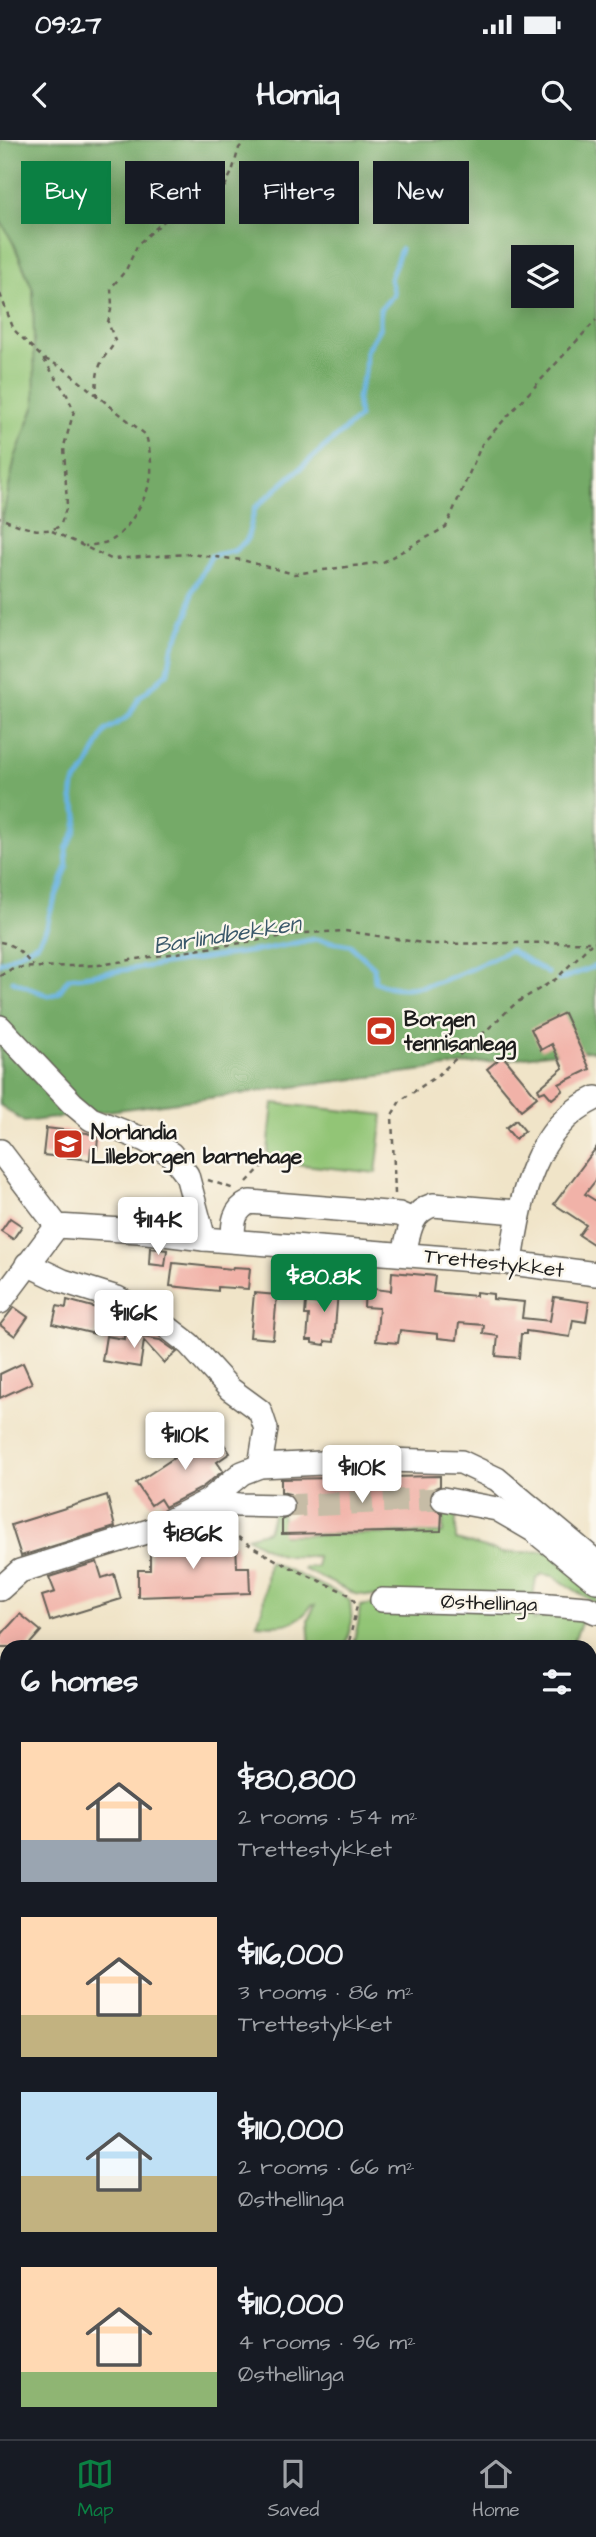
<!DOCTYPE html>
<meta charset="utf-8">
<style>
:root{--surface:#171b24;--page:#20242c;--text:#f1f3f6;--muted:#9ea1a6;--line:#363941;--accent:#0b8043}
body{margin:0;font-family:"Architects Daughter",sans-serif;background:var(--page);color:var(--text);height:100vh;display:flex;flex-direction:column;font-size:26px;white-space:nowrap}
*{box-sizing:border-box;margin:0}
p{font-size:23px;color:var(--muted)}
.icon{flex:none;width:38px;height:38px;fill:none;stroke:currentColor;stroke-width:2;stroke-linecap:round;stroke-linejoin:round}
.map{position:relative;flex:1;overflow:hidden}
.panel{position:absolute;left:0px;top:1500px;width:597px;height:800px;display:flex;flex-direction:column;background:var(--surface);border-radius:21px 21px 0 0;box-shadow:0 4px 18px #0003}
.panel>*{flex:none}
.hud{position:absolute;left:21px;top:21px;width:555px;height:63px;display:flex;gap:14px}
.tools{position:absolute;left:511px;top:105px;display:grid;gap:14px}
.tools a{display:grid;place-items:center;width:63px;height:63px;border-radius:0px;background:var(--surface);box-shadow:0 4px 18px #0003;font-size:35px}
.price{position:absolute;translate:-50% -60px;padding:0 16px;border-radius:7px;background:#fff;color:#222;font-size:23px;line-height:46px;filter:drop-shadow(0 2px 4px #0008)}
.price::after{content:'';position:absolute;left:50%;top:42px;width:21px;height:16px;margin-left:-10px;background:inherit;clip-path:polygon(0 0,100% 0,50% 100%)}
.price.selected{background:var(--accent);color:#fff}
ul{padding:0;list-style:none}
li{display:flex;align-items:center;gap:21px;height:175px;padding:0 21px}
li span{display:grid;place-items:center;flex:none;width:196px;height:140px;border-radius:0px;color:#555}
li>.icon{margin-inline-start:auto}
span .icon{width:84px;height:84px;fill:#fffc;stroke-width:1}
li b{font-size:30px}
h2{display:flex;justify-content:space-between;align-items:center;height:84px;padding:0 21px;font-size:30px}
.tag{padding:0 24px;border-radius:0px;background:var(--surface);box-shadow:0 4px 18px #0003;font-size:24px;line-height:63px}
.tag.selected{background:var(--accent);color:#fff}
.status{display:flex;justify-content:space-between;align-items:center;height:49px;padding:0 35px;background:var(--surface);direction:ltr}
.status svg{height:19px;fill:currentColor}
header{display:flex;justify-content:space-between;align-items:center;height:91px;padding:0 21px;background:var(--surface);font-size:32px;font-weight:800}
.tab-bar{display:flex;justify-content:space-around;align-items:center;height:98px;border-top:2px solid var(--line);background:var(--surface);font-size:19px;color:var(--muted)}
.tab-bar a{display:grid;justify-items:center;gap:4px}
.tab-bar .selected{color:var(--accent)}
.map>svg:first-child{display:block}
</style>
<div class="status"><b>09:27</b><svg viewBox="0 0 49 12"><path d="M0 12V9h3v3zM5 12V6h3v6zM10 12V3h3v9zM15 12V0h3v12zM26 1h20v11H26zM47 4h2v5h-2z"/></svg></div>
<header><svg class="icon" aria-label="back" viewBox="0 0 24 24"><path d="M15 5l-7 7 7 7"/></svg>Homiq<svg class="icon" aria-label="search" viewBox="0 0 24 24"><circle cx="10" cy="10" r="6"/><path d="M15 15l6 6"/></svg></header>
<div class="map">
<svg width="596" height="2299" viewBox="0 0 596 2299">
<rect width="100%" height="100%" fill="#fbf7ec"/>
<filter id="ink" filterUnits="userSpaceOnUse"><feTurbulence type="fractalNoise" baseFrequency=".0143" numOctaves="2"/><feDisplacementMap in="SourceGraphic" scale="14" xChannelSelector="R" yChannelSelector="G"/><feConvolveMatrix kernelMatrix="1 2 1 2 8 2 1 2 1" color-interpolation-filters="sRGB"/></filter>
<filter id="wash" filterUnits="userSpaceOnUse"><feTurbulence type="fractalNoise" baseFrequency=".00686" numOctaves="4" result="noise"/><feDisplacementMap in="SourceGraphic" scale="28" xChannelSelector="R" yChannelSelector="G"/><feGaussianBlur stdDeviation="1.57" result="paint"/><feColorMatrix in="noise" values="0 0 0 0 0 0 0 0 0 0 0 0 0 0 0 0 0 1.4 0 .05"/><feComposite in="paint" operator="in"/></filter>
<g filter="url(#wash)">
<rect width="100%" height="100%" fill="#f0e4c8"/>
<!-- green -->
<g fill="#92c576" stroke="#577049" stroke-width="2">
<polygon points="0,72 33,150 43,190 35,266 15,318 0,391"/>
<polygon points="273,963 383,975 376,1033 267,1021"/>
<path d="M443 1366 456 1367V1400L504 1413 548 1411 579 1434 596 1452V1464L553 1436 542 1434 536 1440 534 1449 533 1481 543 1476 575 1472 583 1479 571 1507H352L358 1484 360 1466 381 1463 382 1457 355 1454 303 1429 305 1427H317V1416C280 1418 278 1416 247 1397L268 1391 274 1371 282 1373 283 1395 443 1393Z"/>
<path d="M268 1421 343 1455 350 1461 352 1482 345 1507H310L308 1480 315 1465H312C298 1486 281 1486 257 1484L263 1466Z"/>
<polygon points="590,1770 596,1788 596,1875 590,1871"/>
<polygon points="0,2157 7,2159 7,2226 0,2228"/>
</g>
<!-- forest -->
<g fill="#75aa67" stroke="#486342" stroke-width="2" fill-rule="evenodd">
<path d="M0 0H596V911L563 912 24 982 0 965V391L15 318 35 265 33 150 15 106 0 80ZM523 117H562V156H523Z"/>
<polygon points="0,1757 7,1770 7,1940 0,1935"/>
<polygon points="596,2015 596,2120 590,2117 590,2016"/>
<polygon points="7,2226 7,2292 149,2292 156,2299 0,2299 0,2228"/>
<polygon points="590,2237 596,2239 596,2299 535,2299 521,2293 590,2292"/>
</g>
<!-- water -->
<g fill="#67b2e0" stroke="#42677e" stroke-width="2">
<polygon points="0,2014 7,2022 7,2159 0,2157"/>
<polygon points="521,2293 535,2299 156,2299 149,2293"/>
</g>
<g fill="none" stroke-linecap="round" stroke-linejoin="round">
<!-- stream -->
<g stroke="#67b2e0" stroke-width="5">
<polyline points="0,823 38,803 47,787 50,772 67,727 66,709 75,692 78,675 72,660 74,644 86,629 105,591 129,576 139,558 168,532 172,509 189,472 192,452 211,416 234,411 247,400 255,368 359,277 357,258 365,232 366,211 380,187 380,169 394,154 390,139 401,109"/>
<polyline points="559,840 596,826"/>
<path d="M13 841 49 856 58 853 69 838 261 810 315 799 350 805 374 827 375 841C414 863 474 827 510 810L548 833"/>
</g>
</g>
<g id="blocks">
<!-- building -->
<g fill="#f1b2a8">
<polygon points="564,873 590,929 559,944 563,950 552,959 545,951 540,953 538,949 563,928 552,904 541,910 531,889"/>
<polygon points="503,916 537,957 521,970 487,929"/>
<polygon points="516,980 525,991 515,999 506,988"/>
<polygon points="46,988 87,993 98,997 97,1009 91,1008 90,1020 43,1015"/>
<polygon points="596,1008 596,1040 585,1054 596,1061 596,1106 579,1095 586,1085 554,1064"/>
<polygon points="10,1078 22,1086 13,1099 1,1091"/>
<polygon points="150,1108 167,1110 165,1126 149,1124"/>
<polygon points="173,1123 232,1129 233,1127 250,1128 248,1149 218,1147 218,1151 170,1146"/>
<polygon points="392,1132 435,1136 433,1152 476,1156 476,1152 493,1154 493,1159 524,1162 522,1178 550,1181 554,1157 589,1162 586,1182 573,1180 570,1197 526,1191 526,1194 521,1194 519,1218 496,1216 498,1196 483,1194 484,1185 459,1183 457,1200 438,1198 438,1194 400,1190 398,1203 376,1201 379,1168 364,1167 365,1148 391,1151"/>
<polygon points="323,1137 339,1138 334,1202 325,1201 325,1205 312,1203 312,1200 307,1200 309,1175 305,1175 306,1162 321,1164"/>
<polygon points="254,1153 277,1155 273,1199 250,1197"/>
<polygon points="67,1160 100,1169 95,1194 53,1184 57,1166 66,1168"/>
<polygon points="14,1167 28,1177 15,1196 0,1185"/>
<polygon points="124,1194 160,1200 177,1212 164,1223 144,1201 140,1227 102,1221 106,1196 124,1199"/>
<polygon points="23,1223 32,1243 0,1258 0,1234"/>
<polygon points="215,1291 230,1313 217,1322 223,1331 200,1349 165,1367 160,1359 151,1365 136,1343"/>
<polygon points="440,1336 440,1346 433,1349 429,1357 433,1369 442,1373 441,1391 282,1394 282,1380 294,1374 296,1366 290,1354 281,1352 281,1339"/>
<polygon points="107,1355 115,1387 21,1416 11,1385"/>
<polygon points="236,1403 237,1427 249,1427 250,1453 138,1457 138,1430 150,1430 150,1406"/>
<polygon points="97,1422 102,1438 114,1434 121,1459 50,1481 42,1456 55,1452 49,1437"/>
<polygon points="20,1474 41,1491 27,1507 0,1507 0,1496"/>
</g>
</g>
</g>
<g filter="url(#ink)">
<use href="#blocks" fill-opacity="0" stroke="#666258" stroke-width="2"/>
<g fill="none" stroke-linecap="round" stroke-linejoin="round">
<!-- minor-tunnel -->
<g stroke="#c6bca6" stroke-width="23" stroke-dasharray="23 11" stroke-linecap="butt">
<polyline points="282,1366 443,1359"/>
<polyline points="590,1933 596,1936"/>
</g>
<!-- minor casing -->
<g stroke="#666258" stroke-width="26">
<g id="minor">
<polyline points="0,887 72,963 91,979 145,1000 171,1014 187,1035 204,1099"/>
<polyline points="0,1011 57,1086 139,1091 204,1099 511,1123 596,1134"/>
<path d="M233 1100C233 1083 233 1070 250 1062L399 1074 413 1080"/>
<path d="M404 1114C409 1093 410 1072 433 1065L517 1072"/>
<path d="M511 1123C519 1061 534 987 596 958"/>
<polyline points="27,1124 63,1141 117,1158 158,1180 189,1204 230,1249 260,1271 266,1289 260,1326"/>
<polyline points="0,1162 57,1086"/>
<polyline points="443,1359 497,1369 533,1390 596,1441"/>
<polyline points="208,1361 239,1365 282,1366"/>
<polyline points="0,1449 20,1431 149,1391 208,1361 242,1333 260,1326 384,1320 461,1322 497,1339 596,1422"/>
<polyline points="382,1460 537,1464 587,1468 596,1472"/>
<polyline points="590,1588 596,1596"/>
<polyline points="596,1694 594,1696 591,1728 596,1750"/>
<polyline points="590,1877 596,1881"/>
</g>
</g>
<!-- path -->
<g stroke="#666258" stroke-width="2.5" stroke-dasharray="5 5" stroke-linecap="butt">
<path d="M0 154 14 190 42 217 67 255 74 271 64 306 67 366 60 386C42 396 18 385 0 378"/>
<path d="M45 219 63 228 146 295C149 307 152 321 151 334 150 353 129 390 112 400 104 404 93 405 85 406"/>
<path d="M97 257C96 245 96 232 102 221 106 213 112 209 115 201L108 182 112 166 111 148 126 130 138 104 172 74 189 75 213 70 232 32 239 8 246 0"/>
<polyline points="52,391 111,419 189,414 242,420 294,434 383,422 446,387 482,304 596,180"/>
<path d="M0 802C15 804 23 815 33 826"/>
<polyline points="0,836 13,828 99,825 305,793 345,791 429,804 596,802"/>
<polyline points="208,1040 234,1049"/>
<polyline points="247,1042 267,1021"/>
<polyline points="395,1054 392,975 400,961 437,936 516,863 556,839 591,804"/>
<path d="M224 1383C243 1410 318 1439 350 1455L357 1465 348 1507"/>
<polyline points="0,1755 7,1755"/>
<polyline points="0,1832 7,1838"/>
<polyline points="3,1907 7,1909"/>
<polyline points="590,2140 596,2140"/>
<polyline points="0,2283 7,2287"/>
<polyline points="17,2292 29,2299"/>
</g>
<!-- minor -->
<use href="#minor" stroke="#fff" stroke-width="23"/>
<!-- rail -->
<g stroke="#1c1c1c" stroke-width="5">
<polyline points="0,1973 7,1977"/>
<polyline points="590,2219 596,2220"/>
</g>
</g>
</g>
<!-- icons -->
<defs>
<g id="stadium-square" transform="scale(1.575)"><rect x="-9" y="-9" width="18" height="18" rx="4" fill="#c8321e" stroke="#fbf7ec"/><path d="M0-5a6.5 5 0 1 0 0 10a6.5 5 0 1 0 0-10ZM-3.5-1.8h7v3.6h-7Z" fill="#fff"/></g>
<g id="school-square" transform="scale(1.575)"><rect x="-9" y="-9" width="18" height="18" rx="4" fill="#c8321e" stroke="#fbf7ec"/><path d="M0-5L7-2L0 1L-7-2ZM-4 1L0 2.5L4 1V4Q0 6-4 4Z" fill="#fff"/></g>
</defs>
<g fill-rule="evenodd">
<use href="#stadium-square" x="381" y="891"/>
<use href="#school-square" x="68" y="1004"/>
</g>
<g text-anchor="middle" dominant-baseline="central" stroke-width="5" stroke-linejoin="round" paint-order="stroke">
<!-- poi labels -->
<g font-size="21" font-weight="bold" fill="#1c1c1c" stroke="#fbf7ec" text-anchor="start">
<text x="404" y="879">Borgen<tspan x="404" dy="24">tennisanlegg</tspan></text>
<text x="91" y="992">Norlandia<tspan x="91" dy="24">Lilleborgen barnehage</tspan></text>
</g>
<!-- street labels -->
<g font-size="21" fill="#1c1c1c" stroke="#fbf7ec">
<text transform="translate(494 1123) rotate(6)">Trettestykket</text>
<text transform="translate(489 1463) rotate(2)">Østhellinga</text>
</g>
<!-- water labels -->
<g font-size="23" font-style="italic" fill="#3a586a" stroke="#fbf7ec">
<text transform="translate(227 795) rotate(-9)">Barlindbekken</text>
</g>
</g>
</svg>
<div class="tools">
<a><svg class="icon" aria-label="layers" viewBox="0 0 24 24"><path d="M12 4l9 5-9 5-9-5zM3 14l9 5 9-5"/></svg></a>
</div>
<b class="price" style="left:158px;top:1117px">$114K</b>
<b class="price selected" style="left:324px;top:1174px">$80.8K</b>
<b class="price" style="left:134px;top:1210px">$116K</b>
<b class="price" style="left:185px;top:1332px">$110K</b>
<b class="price" style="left:362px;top:1365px">$110K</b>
<b class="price" style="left:193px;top:1431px">$186K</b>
<div class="hud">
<a class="tag selected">Buy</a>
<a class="tag">Rent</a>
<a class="tag">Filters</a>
<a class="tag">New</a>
</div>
<section class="panel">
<h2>6 homes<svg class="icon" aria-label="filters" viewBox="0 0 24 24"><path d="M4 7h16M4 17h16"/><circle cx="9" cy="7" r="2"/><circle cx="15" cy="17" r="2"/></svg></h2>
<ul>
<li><span style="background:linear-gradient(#ffd9b3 70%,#9aa5b1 0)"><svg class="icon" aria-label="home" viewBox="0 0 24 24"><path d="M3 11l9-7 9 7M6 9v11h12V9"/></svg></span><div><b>$80,800</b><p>2 rooms · 54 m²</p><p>Trettestykket</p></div></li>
<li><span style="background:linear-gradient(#ffd9b3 70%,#c2b280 0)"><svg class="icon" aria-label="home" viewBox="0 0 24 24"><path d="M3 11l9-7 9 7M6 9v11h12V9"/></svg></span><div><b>$116,000</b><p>3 rooms · 86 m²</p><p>Trettestykket</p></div></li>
<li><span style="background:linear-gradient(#bfe0f5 60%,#c2b280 0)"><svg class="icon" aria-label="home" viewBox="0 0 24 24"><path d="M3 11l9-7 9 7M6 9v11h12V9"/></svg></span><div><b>$110,000</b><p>2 rooms · 66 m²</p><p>Østhellinga</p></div></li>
<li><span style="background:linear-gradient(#ffd9b3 75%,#8fb573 0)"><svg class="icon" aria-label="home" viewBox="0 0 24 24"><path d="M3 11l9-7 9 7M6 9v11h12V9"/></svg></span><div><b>$110,000</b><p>4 rooms · 96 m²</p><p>Østhellinga</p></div></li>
</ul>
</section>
</div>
<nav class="tab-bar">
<a class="selected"><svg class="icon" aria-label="map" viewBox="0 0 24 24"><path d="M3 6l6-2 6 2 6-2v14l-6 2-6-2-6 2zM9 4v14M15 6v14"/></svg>Map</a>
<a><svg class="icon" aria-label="saved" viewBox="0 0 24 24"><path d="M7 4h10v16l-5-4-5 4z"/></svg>Saved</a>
<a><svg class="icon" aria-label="home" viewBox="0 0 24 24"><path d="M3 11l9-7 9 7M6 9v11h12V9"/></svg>Home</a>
</nav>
